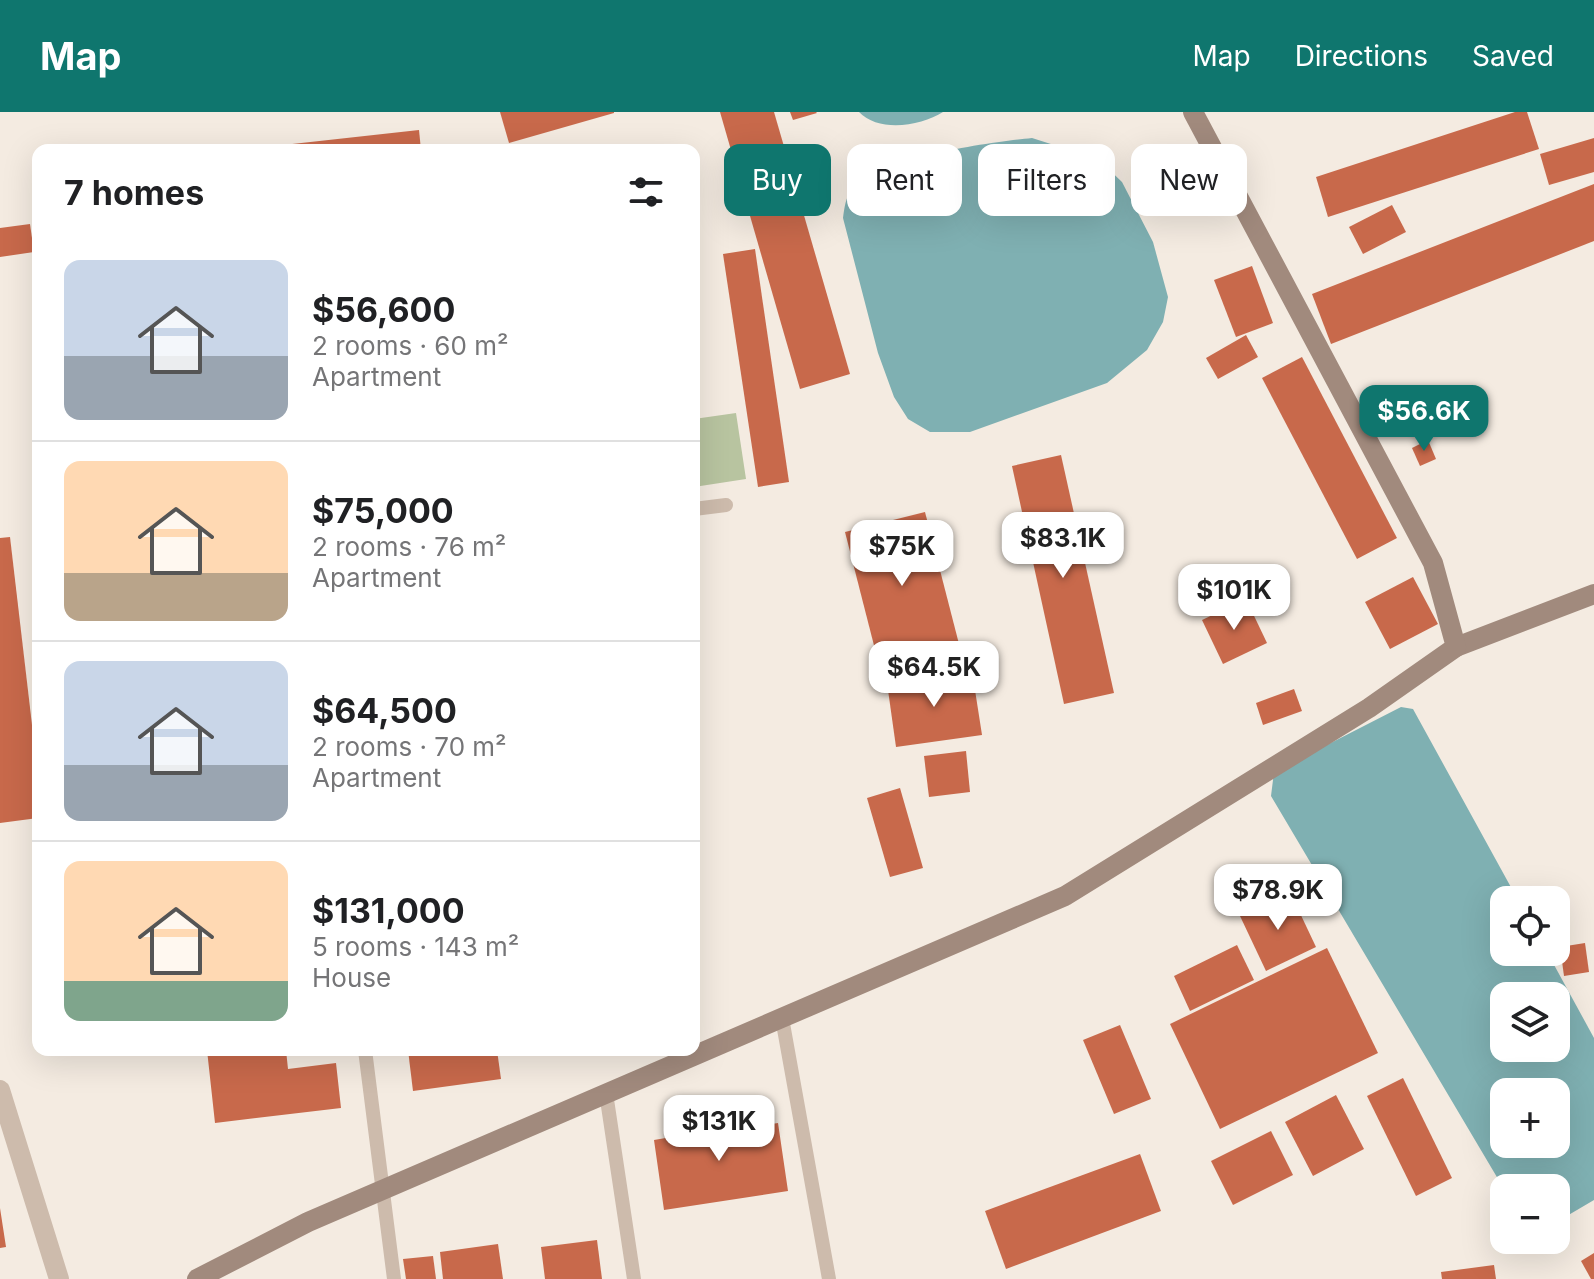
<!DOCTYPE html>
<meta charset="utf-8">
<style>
:root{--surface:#fff;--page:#f2f2f2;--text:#202124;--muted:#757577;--line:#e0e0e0;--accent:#0f766e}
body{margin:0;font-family:Inter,sans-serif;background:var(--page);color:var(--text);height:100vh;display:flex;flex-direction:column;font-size:30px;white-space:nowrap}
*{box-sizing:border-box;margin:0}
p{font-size:26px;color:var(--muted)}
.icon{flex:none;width:44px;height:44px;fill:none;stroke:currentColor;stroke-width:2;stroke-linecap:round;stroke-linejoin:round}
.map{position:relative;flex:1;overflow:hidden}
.drawer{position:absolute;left:32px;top:32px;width:668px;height:912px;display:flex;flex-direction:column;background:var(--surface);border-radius:16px;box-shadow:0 8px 32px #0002}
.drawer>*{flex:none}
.hud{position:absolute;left:724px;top:32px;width:750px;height:72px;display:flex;gap:16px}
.controls{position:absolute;left:1490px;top:774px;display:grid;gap:16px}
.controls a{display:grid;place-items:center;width:80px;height:80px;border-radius:16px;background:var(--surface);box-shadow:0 8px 32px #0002;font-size:40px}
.price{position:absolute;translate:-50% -68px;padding:0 18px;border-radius:16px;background:#fff;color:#222;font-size:26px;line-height:52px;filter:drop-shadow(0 2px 4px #0008)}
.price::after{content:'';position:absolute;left:50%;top:48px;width:24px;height:18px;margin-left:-12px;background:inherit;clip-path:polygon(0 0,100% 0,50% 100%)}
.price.on{background:var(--accent);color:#fff}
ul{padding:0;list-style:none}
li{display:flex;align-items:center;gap:24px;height:200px;padding:0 32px}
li+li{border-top:2px solid var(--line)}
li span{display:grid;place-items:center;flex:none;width:224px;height:160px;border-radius:16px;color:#555}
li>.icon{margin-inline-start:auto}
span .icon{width:96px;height:96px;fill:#fffc;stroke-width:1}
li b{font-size:34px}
h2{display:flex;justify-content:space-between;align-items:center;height:96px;padding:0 32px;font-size:34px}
.chip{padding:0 28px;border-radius:16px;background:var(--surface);box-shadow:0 8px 32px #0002;font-size:28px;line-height:72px}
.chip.on{background:var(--accent);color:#fff}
header{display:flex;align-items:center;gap:48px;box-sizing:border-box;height:112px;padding:0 40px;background:var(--accent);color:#fff}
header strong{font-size:38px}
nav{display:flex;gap:44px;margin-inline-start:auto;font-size:28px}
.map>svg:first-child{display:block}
</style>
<header>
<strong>Map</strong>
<nav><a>Map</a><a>Directions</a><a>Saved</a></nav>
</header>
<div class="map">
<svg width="1594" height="1167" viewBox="0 0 1594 1167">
<rect width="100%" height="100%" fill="#f4ebe1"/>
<!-- green -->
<polygon fill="#b8c4a0" points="736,301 746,367 694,375 694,307"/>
<!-- water -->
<g fill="#7fb0b2" fill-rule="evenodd">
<path d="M859 0H943C921 14 879 21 859 0Z"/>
<path d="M1032 26 1098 47 1122 70 1153 130 1168 185 1163 210 1147 238 1107 271 970 320H930L908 307 894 285 878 241 843 106C844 99 845 89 849 82 877 45 987 31 1032 26Z"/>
<path d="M1401 595 1413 597 1518 788H1504V840H1547L1594 926V1088L1560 1108 1556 1109V1076L1504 1077 1271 684 1274 660ZM1504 884H1556V936H1504ZM1504 980H1556V1032H1504Z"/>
</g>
<!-- building -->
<g fill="#c8694b">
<polygon points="500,0 614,0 614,1 509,31"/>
<polygon points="720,0 774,0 850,262 800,277"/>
<polygon points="790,0 816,0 817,1 793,8"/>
<polygon points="1515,0 1527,0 1539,37 1328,105 1316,65"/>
<polygon points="419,18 421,38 256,38 256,36"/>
<polygon points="1594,26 1594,60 1549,73 1540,42"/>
<polygon points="1594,72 1594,129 1331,232 1312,182"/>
<polygon points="1392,93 1406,120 1363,142 1349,115"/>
<polygon points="30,112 34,140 0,145 0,116"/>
<polygon points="755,137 789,370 758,375 723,142"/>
<polygon points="1252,154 1273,211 1236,225 1214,168"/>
<polygon points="1246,223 1258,245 1218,267 1206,246"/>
<polygon points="1302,245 1397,426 1357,447 1262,266"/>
<polygon points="1428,328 1436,347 1420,354 1412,336"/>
<polygon points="1061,343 1114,581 1064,592 1012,354"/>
<polygon points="925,400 959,532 879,553 845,420"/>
<polygon points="10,425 38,664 38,706 0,711 0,426"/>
<polygon points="1413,465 1438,512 1390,537 1365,490"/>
<polygon points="1246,487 1267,531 1223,552 1202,508"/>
<polygon points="972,559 982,623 896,635 887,571"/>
<polygon points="1294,577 1302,599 1263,613 1256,591"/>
<polygon points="966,639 970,680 929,685 924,644"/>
<polygon points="900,676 923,756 890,765 867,686"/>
<polygon points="1290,780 1316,835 1266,859 1240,804"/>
<polygon points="1585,831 1589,860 1564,864 1560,835"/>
<polygon points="1237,833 1254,868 1190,899 1174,864"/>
<polygon points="1327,836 1378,941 1220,1017 1170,912"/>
<polygon points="1120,913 1151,987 1114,1002 1083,928"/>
<polygon points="207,938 286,938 288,957 336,951 341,996 215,1011"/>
<polygon points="408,938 497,938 501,967 413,979"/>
<polygon points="1403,966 1452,1066 1416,1084 1367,984"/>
<polygon points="1336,983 1364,1037 1313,1064 1285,1010"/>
<polygon points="706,1003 708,1014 734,1010 735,1018 778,1011 788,1079 664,1098 654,1028 683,1023 681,1007"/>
<polygon points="1271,1019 1293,1063 1233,1093 1211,1049"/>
<polygon points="1140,1042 1161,1099 1006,1157 985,1099"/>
<polygon points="0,1096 6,1135 0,1136"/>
<polygon points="597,1128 602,1167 545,1167 541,1135"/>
<polygon points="498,1132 503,1167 443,1167 440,1140"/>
<polygon points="1594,1141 1594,1167 1591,1167 1581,1149"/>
<polygon points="433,1144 436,1167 406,1167 403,1147"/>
<polygon points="1494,1153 1496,1167 1442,1167 1441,1160"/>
</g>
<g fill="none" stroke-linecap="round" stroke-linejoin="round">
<!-- lane -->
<g stroke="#cdbbac" stroke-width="14">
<polyline points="694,397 726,393"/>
<polyline points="782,906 829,1167"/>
<polyline points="365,938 394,1167"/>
<polyline points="606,981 634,1167"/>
</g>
<!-- street -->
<polyline stroke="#cdbbac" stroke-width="20" points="0,978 59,1167"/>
<!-- secondary -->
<g stroke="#a18a7d" stroke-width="20">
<polyline points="1456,535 1594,482"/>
<polyline points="197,1167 308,1110 1065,784 1369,596 1456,535 1433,451 1193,0"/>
</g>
</g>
</svg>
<div class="controls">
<a><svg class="icon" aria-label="locate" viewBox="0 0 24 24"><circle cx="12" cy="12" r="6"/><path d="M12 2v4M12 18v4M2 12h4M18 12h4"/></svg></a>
<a><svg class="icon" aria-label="layers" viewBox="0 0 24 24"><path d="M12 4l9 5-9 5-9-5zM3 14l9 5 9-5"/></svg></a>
<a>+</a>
<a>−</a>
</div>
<b class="price on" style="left:1424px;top:341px">$56.6K</b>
<b class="price" style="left:1063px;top:468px">$83.1K</b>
<b class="price" style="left:902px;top:476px">$75K</b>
<b class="price" style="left:1234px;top:520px">$101K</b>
<b class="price" style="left:934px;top:597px">$64.5K</b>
<b class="price" style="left:1278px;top:820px">$78.9K</b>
<b class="price" style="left:719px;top:1051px">$131K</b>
<div class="hud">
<a class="chip on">Buy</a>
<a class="chip">Rent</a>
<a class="chip">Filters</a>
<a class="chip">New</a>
</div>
<section class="drawer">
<h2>7 homes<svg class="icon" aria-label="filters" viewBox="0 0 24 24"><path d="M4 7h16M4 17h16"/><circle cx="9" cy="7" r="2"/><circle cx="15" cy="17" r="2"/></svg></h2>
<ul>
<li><span style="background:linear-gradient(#c9d6e8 60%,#9aa5b1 0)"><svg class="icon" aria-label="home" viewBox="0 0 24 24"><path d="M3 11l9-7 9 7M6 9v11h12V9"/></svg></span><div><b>$56,600</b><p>2 rooms · 60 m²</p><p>Apartment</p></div></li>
<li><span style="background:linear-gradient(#ffd9b3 70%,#b9a48a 0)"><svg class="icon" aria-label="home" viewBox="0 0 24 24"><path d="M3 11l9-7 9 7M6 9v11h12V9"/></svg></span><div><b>$75,000</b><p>2 rooms · 76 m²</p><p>Apartment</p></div></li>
<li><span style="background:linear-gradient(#c9d6e8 65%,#9aa5b1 0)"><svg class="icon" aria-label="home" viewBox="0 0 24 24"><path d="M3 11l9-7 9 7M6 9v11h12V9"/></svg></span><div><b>$64,500</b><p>2 rooms · 70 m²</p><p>Apartment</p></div></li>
<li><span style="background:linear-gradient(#ffd9b3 75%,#7fa58c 0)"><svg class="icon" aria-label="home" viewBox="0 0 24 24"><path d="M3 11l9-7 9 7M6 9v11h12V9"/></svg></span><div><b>$131,000</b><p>5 rooms · 143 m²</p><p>House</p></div></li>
</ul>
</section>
</div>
